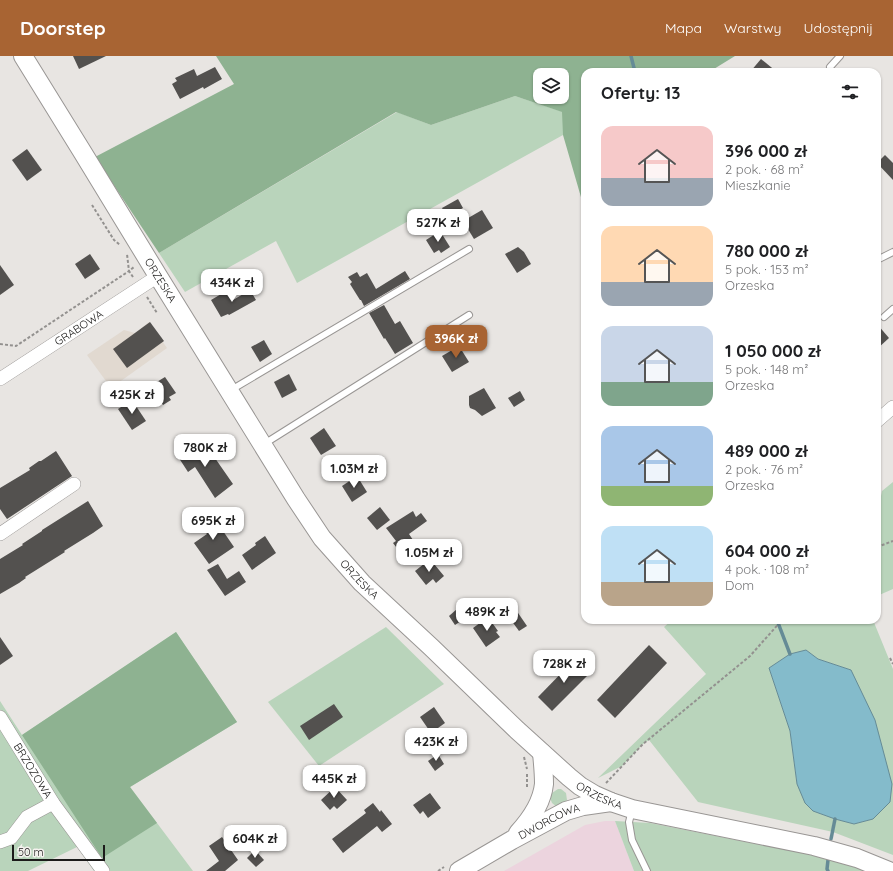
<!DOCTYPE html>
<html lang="pl">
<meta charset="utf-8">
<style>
:root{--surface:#fff;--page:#f6f6f6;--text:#202124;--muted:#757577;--accent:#a86433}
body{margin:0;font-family:Quicksand,sans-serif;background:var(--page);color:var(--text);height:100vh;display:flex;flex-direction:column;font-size:15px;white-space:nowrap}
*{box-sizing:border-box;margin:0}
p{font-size:13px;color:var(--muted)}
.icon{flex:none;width:22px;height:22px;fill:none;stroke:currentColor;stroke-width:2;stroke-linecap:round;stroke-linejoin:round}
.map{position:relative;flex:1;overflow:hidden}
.side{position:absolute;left:581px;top:12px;width:300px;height:556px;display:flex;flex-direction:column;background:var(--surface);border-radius:12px;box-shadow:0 1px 3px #0004}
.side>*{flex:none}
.fabs{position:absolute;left:533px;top:12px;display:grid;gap:8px}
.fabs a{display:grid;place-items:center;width:36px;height:36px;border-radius:8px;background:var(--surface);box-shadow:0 1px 3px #0004;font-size:20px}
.scale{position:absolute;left:12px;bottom:10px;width:93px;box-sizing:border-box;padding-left:4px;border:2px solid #1c1b1a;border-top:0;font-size:11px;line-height:14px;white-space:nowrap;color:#1c1b1a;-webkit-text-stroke:3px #f5f2ef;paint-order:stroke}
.price{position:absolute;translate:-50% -34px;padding:0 9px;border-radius:8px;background:#fff;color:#222;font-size:13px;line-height:26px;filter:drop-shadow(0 1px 2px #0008)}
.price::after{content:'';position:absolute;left:50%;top:24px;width:12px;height:9px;margin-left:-6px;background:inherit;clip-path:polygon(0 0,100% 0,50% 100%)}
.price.on{background:var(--accent);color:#fff}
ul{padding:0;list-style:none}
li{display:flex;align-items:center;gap:12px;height:100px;padding:0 20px}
li span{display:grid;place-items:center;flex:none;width:112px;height:80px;border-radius:12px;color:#555}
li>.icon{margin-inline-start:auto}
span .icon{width:48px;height:48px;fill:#fffc;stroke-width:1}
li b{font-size:17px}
h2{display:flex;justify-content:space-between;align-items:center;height:48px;padding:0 20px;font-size:17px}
header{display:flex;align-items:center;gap:24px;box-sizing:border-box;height:56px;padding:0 20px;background:var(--accent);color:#fff}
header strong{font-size:19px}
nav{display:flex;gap:22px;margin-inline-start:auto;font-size:14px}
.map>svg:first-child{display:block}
</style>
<header>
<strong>Doorstep</strong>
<nav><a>Mapa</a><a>Warstwy</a><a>Udostępnij</a></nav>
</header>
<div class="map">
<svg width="893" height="815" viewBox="0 0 893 815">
<rect width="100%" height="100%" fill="#e8e5e2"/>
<!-- built -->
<polygon fill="#e1d9d0" points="149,266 167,292 111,332 87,299 124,274 135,277"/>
<!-- education -->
<polygon fill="#ecd4de" points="605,765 615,765 634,815 504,815 585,769"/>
<!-- green -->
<g fill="#b9d4bb" fill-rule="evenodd">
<polygon points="515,40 563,56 563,79 297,227 276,185 185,236 159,197 397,56 431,69"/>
<polygon points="893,426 893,533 877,540 877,455 878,455 882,435"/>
<path d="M672 564H873L893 613V799L833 776 698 746 649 684 643 688 622 710 598 722 706 618 664 571ZM806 594 818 603 851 614 873 763 854 768 835 763 813 755 797 728 790 675 769 612 790 598Z"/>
<polygon points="386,571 444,628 319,710 268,646"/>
<polygon points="176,576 237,666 130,731 193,815 94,815 77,791 28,815 0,815 0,645 22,679"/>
<polygon points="558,733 561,733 566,737 567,744 564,748 557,751 552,747 550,742 552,737"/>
<polygon points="615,765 650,767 828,802 871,815 634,815"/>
</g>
<!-- forest -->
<g fill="#8eb291" fill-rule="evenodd">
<path d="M216 0H735L709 16H585V155L563 79 562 56 515 40 431 69 396 56 159 197 95 101 234 28ZM540 19H562V41H540Z"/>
<polygon points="176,576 237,666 130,731 157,767 102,802 22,679"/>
</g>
<!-- water -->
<polygon fill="#84bbcb" stroke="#658b96" points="806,594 818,603 851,614 875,664 892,728 890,746 873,763 854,768 835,763 813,755 805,747 797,728 790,675 769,612 790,598"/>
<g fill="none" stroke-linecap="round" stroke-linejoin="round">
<!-- stream -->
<g stroke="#658b96" stroke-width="3.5">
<polyline points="631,0 635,16"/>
<polyline points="777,564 790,598"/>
<polyline points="831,783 835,763"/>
<polyline points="828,815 827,813 828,804"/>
</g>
</g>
<!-- building -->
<g fill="#53514f">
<polygon points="73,0 106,0 79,13"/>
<polygon points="761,3 777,16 750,16"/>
<polygon points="215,11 222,23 204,33 203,31 180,43 172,28 177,25 175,22 194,13 197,20"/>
<polygon points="27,93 42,114 27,125 12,104"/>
<polygon points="885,99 893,107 893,124 877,107"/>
<polygon points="458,143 463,152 447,161 442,152"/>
<polygon points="482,154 493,172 474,183 463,165"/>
<polygon points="440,175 450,191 441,197 439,194 434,197 426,184"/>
<polygon points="518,191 524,196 531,208 517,217 505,198"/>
<polygon points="90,198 100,213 85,223 75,208"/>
<polygon points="0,209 14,229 0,239"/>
<polygon points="405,215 410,223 364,250 361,244 360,244 350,228 352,226 348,221 357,216 360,221 367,217 376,233"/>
<polygon points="228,234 233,244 250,234 256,244 229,259 228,258 221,261 211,244"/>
<polygon points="384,249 395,268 400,265 413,287 395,298 385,282 384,283 369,257"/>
<polygon points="150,266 164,285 127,312 113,293"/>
<polygon points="877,268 889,282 877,293"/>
<polygon points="264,284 272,298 260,306 251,291"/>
<polygon points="459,290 469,306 452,316 442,300"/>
<polygon points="289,318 297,334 282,342 274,326"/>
<polygon points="165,321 176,337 169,341 171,344 163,349 150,330"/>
<polygon points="484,332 496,352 482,360 475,354 470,352 469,349 469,340"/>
<polygon points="520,335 525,344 514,351 508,342"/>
<polygon points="132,344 146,365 132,374 118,353"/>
<polygon points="324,372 336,390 321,399 310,382"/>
<polygon points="192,385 201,397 208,392 233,428 215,442 195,411 188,416 175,396"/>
<polygon points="56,395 72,420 7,463 0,453 0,432 30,414 29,412 39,405 41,405"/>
<polygon points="357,420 367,436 352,446 342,430"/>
<polygon points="88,445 103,470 93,477 64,495 65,496 25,521 26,522 19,527 0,538 0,503 23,489 22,488 42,475 42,474 61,462"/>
<polygon points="380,451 390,464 377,474 367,462"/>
<polygon points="413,455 416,461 421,457 427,465 409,478 417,490 403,500 393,487 396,485 386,472"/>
<polygon points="212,459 234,491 209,508 194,487 207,478 199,468"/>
<polygon points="265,480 276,497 252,514 242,499 256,489 255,487"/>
<polygon points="430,503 444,520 436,527 433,523 426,529 415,515"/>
<polygon points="218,508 227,523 239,515 246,526 225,540 207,514"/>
<polygon points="457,553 464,563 455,569 449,560"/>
<polygon points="516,554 527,570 519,575 508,560"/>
<polygon points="488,561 498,575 496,576 500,581 486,591 473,572"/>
<polygon points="0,581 13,600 0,609"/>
<polygon points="649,589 667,607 615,662 597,644"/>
<polygon points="576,602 591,616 552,655 538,641"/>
<polygon points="334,648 343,661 309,684 300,670"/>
<polygon points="434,651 445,667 431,677 420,661"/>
<polygon points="438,698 444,708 435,715 428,705"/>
<polygon points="335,731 347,744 337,753 334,750 330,754 321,744"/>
<polygon points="430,737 441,752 428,762 423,755 420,758 413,749"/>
<polygon points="373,747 380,756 381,754 392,768 382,776 377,770 343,797 332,783 366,757 364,754"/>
<polygon points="222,781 238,804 225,815 206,815 219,805 209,790"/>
<polygon points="255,794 264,804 256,811 247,802"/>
</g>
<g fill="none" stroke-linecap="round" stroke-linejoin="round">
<!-- lane casing -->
<g stroke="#999694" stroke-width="8">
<g id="lane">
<polyline points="830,11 840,0"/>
<polyline points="877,204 893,196"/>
<polyline points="884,261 893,253"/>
<polyline points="231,334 469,193"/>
<polyline points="264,388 469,259"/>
<polyline points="632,754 629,766 632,784 647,815"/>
</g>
</g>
<!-- street casing -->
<g stroke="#999694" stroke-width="14">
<g id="street">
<path id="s1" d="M0 323 158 220"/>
<polyline points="877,365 893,351"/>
<polyline points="0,478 74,428"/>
<path id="s2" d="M0 661 53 747 103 815"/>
<polyline points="0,786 11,782 27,761 53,747"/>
</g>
</g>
<!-- secondary casing -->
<g stroke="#999694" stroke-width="20">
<g id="secondary">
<path id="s3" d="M23 0 83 97 158 220 296 443 322 482 362 527 431 591 517 674 569 721 580 730 595 739 611 746 632 753 814 790 857 802 889 815"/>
<path d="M518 777C530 764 542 747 544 728 544 718 543 707 542 697"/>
<path id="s4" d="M459 815 512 784 566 755 583 750 611 746"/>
</g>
</g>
<!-- path -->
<g stroke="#93918f" stroke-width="2" stroke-dasharray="3 2" stroke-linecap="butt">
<polyline points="92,149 114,184 120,189"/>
<polyline points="133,221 129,215 134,211"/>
<polyline points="147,241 157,257"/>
<polyline points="0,288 16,290 129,215 127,198"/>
<polyline points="877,491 893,485"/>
<polyline points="890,602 893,608"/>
<polyline points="524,701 527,713"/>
<polyline points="606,727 643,688 750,600 782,564"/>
<polyline points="527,731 527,717"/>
<polyline points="438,815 444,811"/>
</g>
<!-- lane -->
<use href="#lane" stroke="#fff" stroke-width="6"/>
<!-- street -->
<use href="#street" stroke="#fff" stroke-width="13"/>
<!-- secondary -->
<use href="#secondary" stroke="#fff" stroke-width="18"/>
</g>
<g text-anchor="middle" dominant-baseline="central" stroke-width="4" stroke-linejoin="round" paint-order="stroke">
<!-- street labels -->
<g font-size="11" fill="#1c1b1a" stroke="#f5f2ef">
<text stroke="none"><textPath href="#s3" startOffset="263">ORZESKA</textPath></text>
<text stroke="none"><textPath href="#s1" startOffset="94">GRABOWA</textPath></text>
<text stroke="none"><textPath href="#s3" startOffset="623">ORZESKA</textPath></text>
<text stroke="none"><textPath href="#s2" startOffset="63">BRZOZOWA</textPath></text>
<text stroke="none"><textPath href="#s3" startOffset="947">ORZESKA</textPath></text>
<text stroke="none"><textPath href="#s4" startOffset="103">DWORCOWA</textPath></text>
</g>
</g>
</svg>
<div class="fabs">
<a><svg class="icon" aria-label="layers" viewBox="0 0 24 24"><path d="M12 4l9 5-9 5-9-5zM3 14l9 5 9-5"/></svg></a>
</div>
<div class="scale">50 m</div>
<b class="price" style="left:438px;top:187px">527K zł</b>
<b class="price" style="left:232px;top:247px">434K zł</b>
<b class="price on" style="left:456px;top:303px">396K zł</b>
<b class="price" style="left:132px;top:359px">425K zł</b>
<b class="price" style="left:205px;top:412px">780K zł</b>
<b class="price" style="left:354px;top:433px">1.03M zł</b>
<b class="price" style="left:213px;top:485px">695K zł</b>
<b class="price" style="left:429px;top:517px">1.05M zł</b>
<b class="price" style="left:487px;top:576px">489K zł</b>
<b class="price" style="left:564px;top:628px">728K zł</b>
<b class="price" style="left:436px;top:706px">423K zł</b>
<b class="price" style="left:334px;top:743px">445K zł</b>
<b class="price" style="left:255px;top:803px">604K zł</b>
<section class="side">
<h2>Oferty: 13<svg class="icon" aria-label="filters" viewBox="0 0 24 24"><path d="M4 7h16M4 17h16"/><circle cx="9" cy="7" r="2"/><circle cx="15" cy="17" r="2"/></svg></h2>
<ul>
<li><span style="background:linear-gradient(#f6c9c9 65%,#9aa5b1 0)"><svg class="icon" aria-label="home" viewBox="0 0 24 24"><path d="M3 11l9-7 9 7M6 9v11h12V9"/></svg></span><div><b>396 000 zł</b><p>2 pok. · 68 m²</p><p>Mieszkanie</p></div></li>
<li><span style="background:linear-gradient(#ffd9b3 70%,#9aa5b1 0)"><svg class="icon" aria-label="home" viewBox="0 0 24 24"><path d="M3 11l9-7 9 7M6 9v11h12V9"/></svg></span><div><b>780 000 zł</b><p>5 pok. · 153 m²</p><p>Orzeska</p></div></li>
<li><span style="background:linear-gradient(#c9d6e8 70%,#7fa58c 0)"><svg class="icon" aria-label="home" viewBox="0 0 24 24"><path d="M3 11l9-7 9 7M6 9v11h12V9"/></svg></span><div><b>1 050 000 zł</b><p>5 pok. · 148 m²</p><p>Orzeska</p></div></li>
<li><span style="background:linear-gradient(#a9c7e8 75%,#8fb573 0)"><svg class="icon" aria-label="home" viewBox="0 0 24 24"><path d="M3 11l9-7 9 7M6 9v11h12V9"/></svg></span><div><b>489 000 zł</b><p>2 pok. · 76 m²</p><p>Orzeska</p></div></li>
<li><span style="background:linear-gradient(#bfe0f5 70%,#b9a48a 0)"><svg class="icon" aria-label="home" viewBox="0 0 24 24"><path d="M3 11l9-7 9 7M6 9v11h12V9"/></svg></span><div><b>604 000 zł</b><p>4 pok. · 108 m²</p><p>Dom</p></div></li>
</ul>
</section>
</div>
